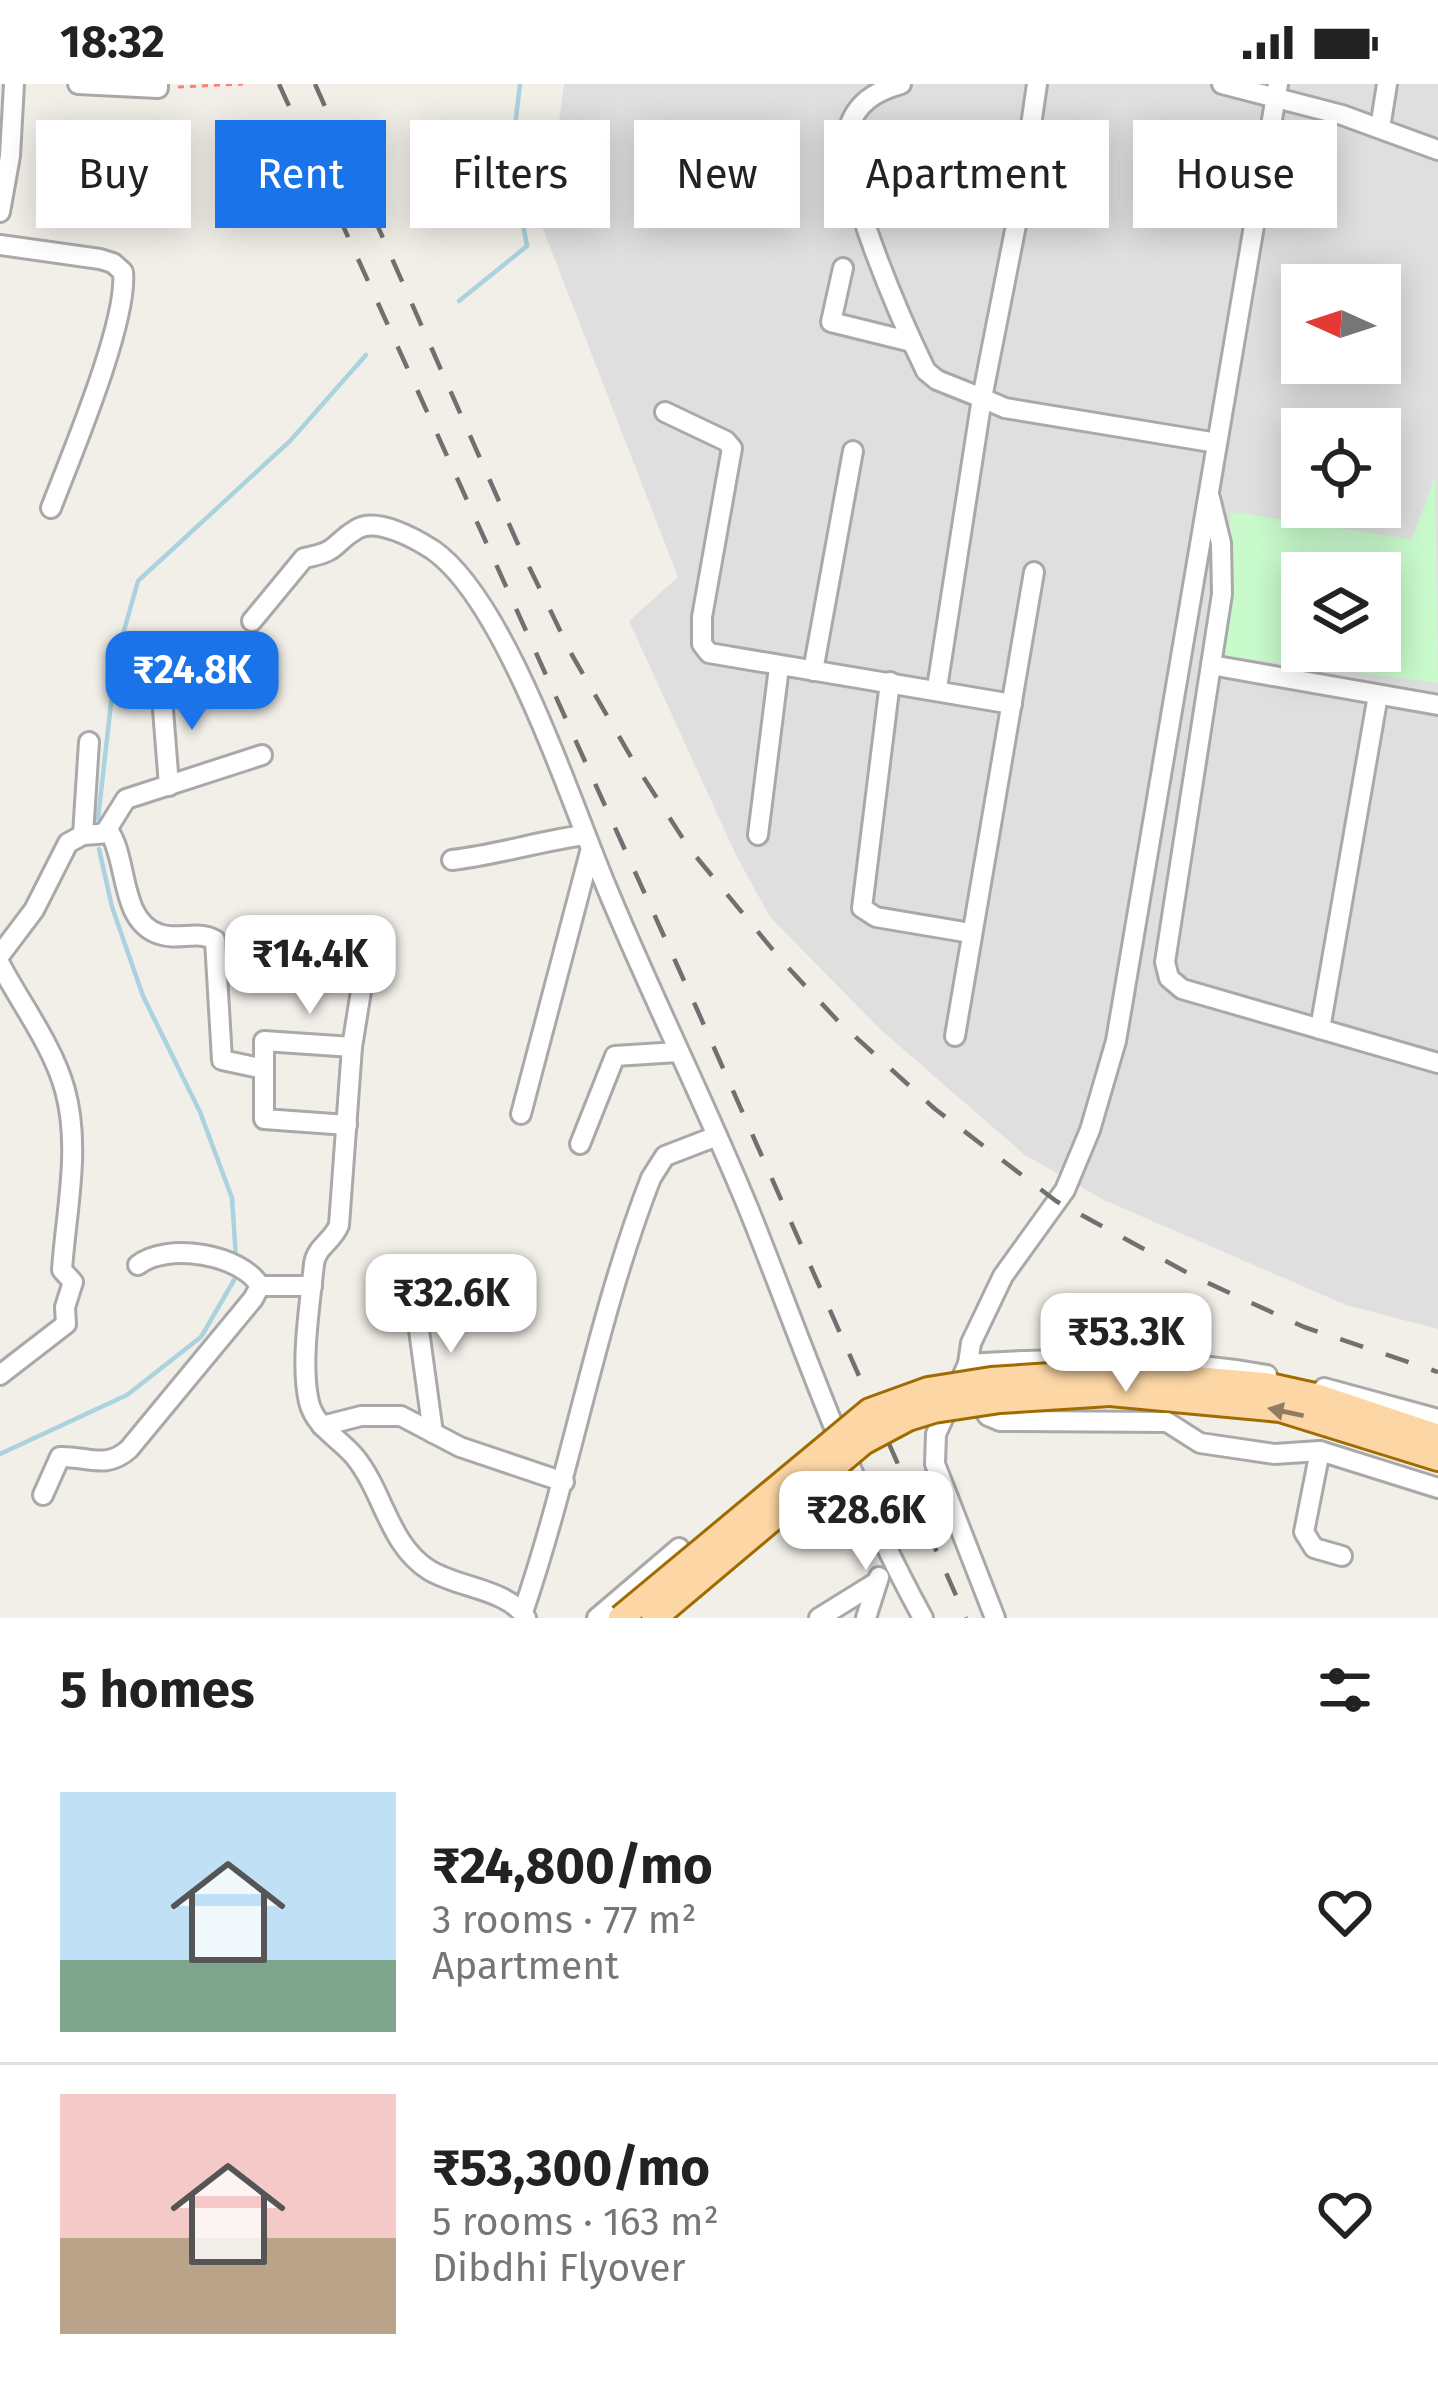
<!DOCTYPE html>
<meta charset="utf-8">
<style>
:root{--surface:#fff;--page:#f6f6f6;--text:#222;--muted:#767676;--line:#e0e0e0;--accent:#1a73e8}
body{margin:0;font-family:"Fira Sans",sans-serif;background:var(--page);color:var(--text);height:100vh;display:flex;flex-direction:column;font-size:45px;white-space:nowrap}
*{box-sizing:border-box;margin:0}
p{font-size:39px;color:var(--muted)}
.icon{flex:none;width:66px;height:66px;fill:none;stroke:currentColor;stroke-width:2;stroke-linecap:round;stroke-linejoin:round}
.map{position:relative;height:1534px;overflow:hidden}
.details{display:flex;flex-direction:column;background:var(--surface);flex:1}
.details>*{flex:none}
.banner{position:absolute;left:36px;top:36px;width:1368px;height:108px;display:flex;gap:24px}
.needle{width:78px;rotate:273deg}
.fabs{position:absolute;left:1281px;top:180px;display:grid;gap:24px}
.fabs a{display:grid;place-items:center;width:120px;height:120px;border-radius:0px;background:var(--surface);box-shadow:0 6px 30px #0003;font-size:60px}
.price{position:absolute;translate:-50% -102px;padding:0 27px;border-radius:24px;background:#fff;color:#222;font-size:39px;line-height:78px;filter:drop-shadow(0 3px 6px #0008)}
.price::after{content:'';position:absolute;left:50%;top:72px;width:36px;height:27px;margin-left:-18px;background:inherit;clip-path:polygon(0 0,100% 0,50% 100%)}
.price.active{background:var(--accent);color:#fff}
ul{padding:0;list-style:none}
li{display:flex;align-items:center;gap:36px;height:300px;padding:0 60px}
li+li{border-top:3px solid var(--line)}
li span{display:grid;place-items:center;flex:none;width:336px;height:240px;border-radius:0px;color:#555}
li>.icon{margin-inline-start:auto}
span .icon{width:144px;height:144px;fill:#fffc;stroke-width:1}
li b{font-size:51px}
h2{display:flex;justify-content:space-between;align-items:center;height:144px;padding:0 60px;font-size:51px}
.chip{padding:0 42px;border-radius:0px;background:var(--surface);box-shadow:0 6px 30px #0003;font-size:42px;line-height:108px}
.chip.active{background:var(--accent);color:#fff}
.status{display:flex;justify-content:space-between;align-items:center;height:84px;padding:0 60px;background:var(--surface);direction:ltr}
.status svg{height:33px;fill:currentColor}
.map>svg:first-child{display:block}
</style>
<div class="status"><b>18:32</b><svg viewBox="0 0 49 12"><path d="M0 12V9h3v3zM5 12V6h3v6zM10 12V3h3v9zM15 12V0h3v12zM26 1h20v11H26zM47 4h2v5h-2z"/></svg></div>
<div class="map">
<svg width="1438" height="1534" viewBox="0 0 1438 1534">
<rect width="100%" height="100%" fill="#f2efe9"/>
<!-- residential -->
<path fill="#e0dfdf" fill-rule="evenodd" d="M564 0H1438V1245L1346 1221 1104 1116 1025 1071 881 946 770 833 736 771 629 537 678 493 531 114 554 75ZM1302 201H1380V279H1302ZM1302 345H1380V423H1302ZM1302 489H1380V567H1302Z"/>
<!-- park -->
<path fill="#c8facc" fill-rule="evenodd" d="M1435 393 1438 599 1210 570 1231 428 1412 455ZM1302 489H1380V567H1302Z"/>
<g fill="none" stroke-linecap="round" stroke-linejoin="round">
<!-- stream -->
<g stroke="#aad3df" stroke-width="4.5">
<polyline points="459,217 527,162 511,76 520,0"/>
<polyline points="98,735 116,575 138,497 290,357 366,271"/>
<polyline points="99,765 112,823 143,912 200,1028 232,1114 236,1174"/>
<polyline points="0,1370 127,1311 201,1253 237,1191"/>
</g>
<!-- minor casing -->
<g stroke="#a9a9a9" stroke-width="24">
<g id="minor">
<polyline points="78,0 158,4 158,0"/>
<path d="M901 0C876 7 855 19 848 47 838 94 903 240 926 287L937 296 982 314 937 604"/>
<polyline points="1037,0 1018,131 982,314 1005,324 1217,359"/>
<polyline points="1222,0 1342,31 1438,66"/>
<polyline points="1380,44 1387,0"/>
<polyline points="0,128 10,72 14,0"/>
<path d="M0 161 100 175 113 179 123 188C128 238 71 372 51 424"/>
<polyline points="843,184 831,238 912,258"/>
<polyline points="665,328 726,357 732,364 702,533 702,560 709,569 1012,620"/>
<polyline points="1210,414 1221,459 1222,510 1165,878 1169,894 1182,905 1438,979"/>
<path d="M252 537 304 474C341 467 330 461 357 445 377 433 416 455 433 466 506 517 570 716 606 802 651 911 704 1016 749 1126 804 1263 851 1404 923 1534"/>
<polyline points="1211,581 1438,621"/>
<polyline points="813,587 853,367"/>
<polyline points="890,598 862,824 876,833 971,849"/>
<polyline points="161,600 169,702"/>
<polyline points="106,747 126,715 262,671"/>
<polyline points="83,751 89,658"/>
<polyline points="758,751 779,583"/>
<path d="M452 776C497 771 539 757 585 751"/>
<path d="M0 871 34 826 68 759 83 751 110 749C128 778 120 837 159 850 178 857 198 846 215 856L222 976 264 985"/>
<path d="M0 880C21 920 53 962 65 1006 81 1064 66 1127 62 1186L73 1198 65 1223 66 1240 0 1291"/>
<path d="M362 901 352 963 339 1141C333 1157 316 1163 314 1180 310 1220 300 1280 309 1318 315 1343 339 1354 355 1373 384 1409 389 1461 429 1486 458 1504 508 1505 526 1534"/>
<polyline points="1320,945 1378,611"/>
<polyline points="955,952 1034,488"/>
<polyline points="521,1030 590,768"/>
<polyline points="347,1041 264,1035 264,957 352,963"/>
<polyline points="580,1060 615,972 678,968"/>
<polyline points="260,1202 312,1202"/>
<polyline points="413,1202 433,1349"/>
<path d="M968 1280C1069 1273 1167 1273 1267 1291"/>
<polyline points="1324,1304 1438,1335"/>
<polyline points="976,1313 988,1332 1000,1337 1167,1338 1200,1359 1274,1370 1320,1367 1438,1404"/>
<polyline points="322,1342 361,1332 401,1332 460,1363 564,1398"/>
<polyline points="1320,1367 1304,1448 1314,1464 1342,1472"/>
<path d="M43 1411 60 1373C87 1372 106 1386 129 1365L253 1215 260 1202C241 1170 167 1158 138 1181"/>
<path d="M523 1528C572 1385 596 1235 651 1094L665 1072 717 1052"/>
<polyline points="597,1534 679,1464"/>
<polyline points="819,1534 877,1498"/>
<polyline points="866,1534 879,1493"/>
<polyline points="995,1534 935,1380 936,1350 968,1280 971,1259 1003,1192 1065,1106 1090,1046 1116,957 1278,0"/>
</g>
</g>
<!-- major casing -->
<g stroke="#a06b00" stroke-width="30">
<g id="major">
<polyline points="1112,1288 1265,1301 1319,1313 1438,1353"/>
<polyline points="1110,1309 1280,1325 1438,1374"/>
</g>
</g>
<!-- path -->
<polyline stroke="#fa8072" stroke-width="3" stroke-dasharray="6 6" stroke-linecap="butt" points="178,3 243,0"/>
<!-- minor -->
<use href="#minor" stroke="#fff" stroke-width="18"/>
<!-- major -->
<use href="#major" stroke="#fcd6a4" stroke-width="24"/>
<!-- rail -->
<g stroke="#707070" stroke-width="4.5" stroke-dasharray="24 24" stroke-linecap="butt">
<polyline points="279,0 696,923 966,1534"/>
<polyline points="315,0 517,458 572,571 635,680 689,764 782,877 838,937 935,1025 1056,1117 1195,1193 1304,1243 1438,1288"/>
</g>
<!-- major-bridge casing -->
<g stroke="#a06b00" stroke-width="30" stroke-linecap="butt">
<g id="major-bridge">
<polyline points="621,1534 870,1327 928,1306 991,1296 1112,1288"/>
<polyline points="654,1534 863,1358 908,1334 934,1326 1000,1316 1110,1309"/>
</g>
</g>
<!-- major-bridge -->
<use href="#major-bridge" stroke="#fcd6a4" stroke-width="24"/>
</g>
<!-- one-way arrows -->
<defs><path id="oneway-solid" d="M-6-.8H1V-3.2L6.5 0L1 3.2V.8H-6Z" transform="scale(3)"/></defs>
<use fill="#8f7c63" href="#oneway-solid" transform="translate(1286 1328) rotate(-168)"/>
</svg>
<div class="fabs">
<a><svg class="needle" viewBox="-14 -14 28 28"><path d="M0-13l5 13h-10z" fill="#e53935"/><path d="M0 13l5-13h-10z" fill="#767676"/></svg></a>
<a><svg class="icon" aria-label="locate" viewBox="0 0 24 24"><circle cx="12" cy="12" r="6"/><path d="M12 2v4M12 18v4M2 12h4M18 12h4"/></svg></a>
<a><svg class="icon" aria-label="layers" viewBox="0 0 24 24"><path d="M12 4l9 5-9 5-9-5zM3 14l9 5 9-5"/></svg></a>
</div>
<b class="price active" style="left:192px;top:649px">₹24.8K</b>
<b class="price" style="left:310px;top:933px">₹14.4K</b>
<b class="price" style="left:451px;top:1272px">₹32.6K</b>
<b class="price" style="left:1126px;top:1311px">₹53.3K</b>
<b class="price" style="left:866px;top:1489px">₹28.6K</b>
<div class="banner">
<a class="chip">Buy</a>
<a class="chip active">Rent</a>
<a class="chip">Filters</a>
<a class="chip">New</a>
<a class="chip">Apartment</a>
<a class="chip">House</a>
</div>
</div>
<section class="details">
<h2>5 homes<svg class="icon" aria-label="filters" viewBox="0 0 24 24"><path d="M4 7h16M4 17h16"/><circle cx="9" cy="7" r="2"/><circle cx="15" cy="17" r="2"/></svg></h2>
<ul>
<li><span style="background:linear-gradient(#bfe0f5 70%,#7fa58c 0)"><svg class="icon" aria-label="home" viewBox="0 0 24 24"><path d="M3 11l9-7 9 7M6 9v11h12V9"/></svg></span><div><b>₹24,800/mo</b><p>3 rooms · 77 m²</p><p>Apartment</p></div><svg class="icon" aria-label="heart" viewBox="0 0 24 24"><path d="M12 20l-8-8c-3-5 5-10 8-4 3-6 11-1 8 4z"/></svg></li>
<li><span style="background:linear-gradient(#f6c9c9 60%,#b9a48a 0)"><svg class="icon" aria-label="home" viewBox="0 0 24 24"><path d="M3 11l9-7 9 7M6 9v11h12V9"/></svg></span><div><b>₹53,300/mo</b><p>5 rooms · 163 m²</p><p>Dibdhi Flyover</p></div><svg class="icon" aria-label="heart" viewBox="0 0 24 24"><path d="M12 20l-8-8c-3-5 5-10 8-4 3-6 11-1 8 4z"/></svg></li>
</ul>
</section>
